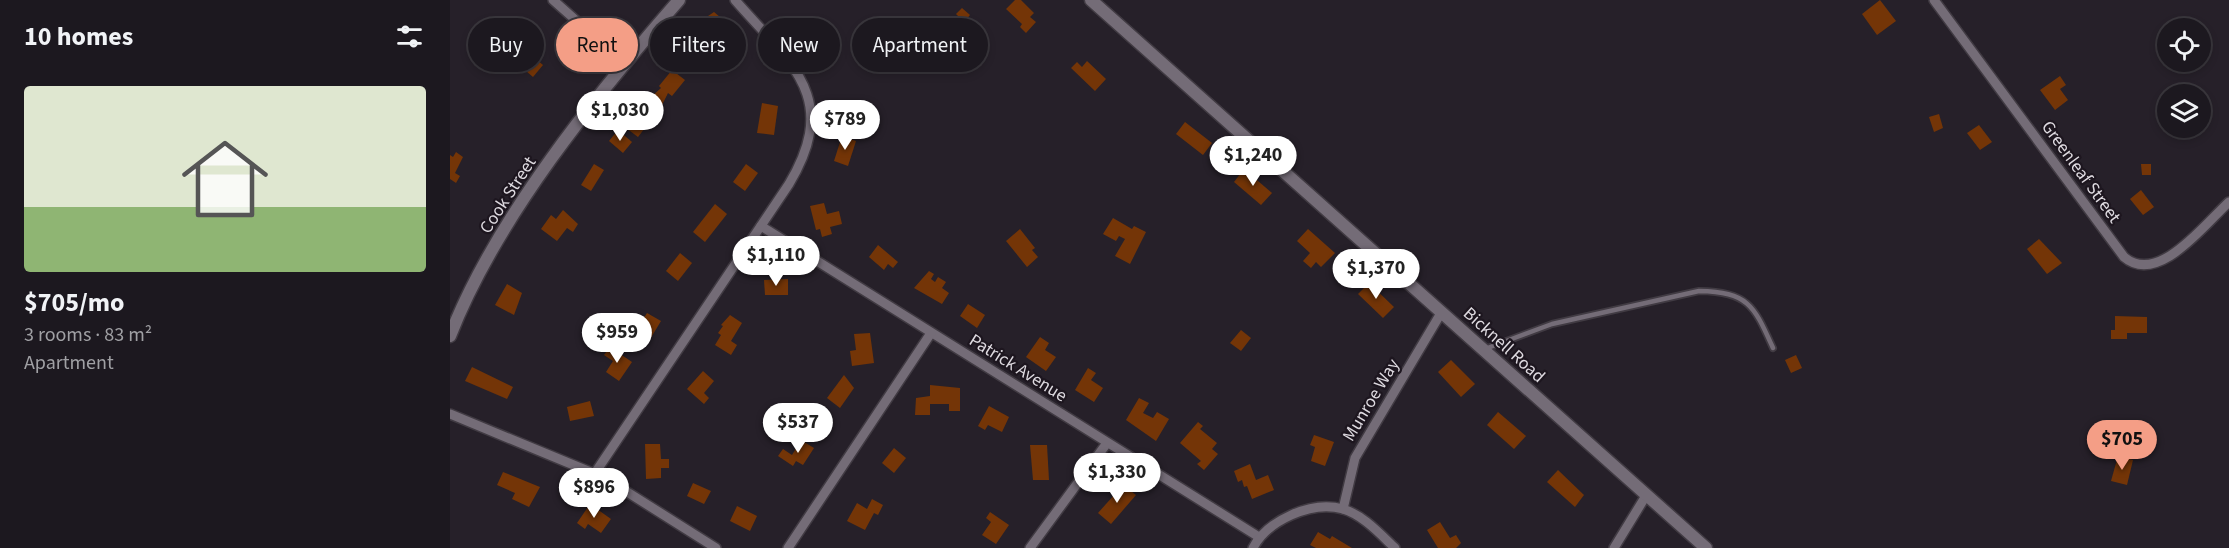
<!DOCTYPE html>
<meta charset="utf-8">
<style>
:root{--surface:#1c181f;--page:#252128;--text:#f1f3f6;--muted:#a0a0a4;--line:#3a373d;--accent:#f49e86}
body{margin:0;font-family:"Source Sans 3",sans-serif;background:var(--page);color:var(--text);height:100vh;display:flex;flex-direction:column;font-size:22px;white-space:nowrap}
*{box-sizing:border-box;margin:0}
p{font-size:20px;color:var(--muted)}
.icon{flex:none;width:33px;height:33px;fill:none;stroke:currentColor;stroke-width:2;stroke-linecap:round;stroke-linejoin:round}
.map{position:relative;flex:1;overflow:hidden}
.details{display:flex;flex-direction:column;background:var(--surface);width:450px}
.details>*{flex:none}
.banner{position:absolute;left:18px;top:18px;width:570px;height:54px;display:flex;gap:12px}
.tools{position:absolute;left:1707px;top:18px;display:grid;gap:12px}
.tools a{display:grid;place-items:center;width:54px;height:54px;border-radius:50%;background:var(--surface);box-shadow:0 3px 9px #0003,0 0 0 2px var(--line);font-size:30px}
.price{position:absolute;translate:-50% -51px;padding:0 14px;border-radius:21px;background:#fff;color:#222;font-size:20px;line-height:39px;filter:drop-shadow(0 2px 3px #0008)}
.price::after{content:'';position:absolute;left:50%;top:36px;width:18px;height:14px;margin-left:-9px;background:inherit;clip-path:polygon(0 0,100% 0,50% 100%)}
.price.current{background:var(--accent);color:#111}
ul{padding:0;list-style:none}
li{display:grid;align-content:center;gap:12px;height:318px;padding:0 24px}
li+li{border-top:2px solid var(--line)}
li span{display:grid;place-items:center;height:186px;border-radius:6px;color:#555}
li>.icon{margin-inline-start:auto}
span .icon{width:108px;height:108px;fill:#fffc;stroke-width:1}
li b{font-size:26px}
h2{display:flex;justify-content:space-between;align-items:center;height:72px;padding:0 24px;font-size:26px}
.tag{padding:0 21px;border-radius:27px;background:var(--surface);box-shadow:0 3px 9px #0003,0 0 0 2px var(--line);font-size:21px;line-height:54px}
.tag.current{background:var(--accent);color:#111}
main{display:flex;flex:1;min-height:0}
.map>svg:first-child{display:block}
</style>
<main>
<section class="details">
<h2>10 homes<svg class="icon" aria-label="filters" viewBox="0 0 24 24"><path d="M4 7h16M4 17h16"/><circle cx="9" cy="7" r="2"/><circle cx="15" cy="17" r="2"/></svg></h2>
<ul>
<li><span style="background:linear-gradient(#dfe7d0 65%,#8fb573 0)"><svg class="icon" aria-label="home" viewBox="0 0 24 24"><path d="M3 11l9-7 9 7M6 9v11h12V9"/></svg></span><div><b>$705/mo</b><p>3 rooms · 83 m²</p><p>Apartment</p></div></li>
</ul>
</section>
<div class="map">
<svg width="1779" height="548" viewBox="0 0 1779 548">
<rect width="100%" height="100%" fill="#262029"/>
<!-- building -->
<g fill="#743507">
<polygon points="565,0 571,0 584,13 580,17 586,22 576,33 570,27 572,24 556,9"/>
<polygon points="1430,0 1446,21 1427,35 1412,14"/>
<polygon points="512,8 520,15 514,22 506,14"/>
<polygon points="264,12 283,28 277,41 262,31 258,37 250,30 258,20 255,18"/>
<polygon points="59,35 70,44 60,56 48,46"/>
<polygon points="73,48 93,65 83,77 63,60"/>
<polygon points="637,61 656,79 645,91 621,68 627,62 632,67"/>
<polygon points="222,70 235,80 222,96 218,93 211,107 200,98 211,88 209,86"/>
<polygon points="1610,76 1616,85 1610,89 1618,100 1605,110 1590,90"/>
<polygon points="312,103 328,106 324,135 307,133"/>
<polygon points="185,108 201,120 188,137 172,125"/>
<polygon points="1489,114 1493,128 1484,132 1479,117"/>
<polygon points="735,122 762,143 753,155 726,134"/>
<polygon points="1529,125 1542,142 1530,150 1517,133"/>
<polygon points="168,130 182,142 173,153 159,141"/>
<polygon points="392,136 406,141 398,166 384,161"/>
<polygon points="6,152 13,157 5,173 10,176 6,183 0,179 0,155 3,157"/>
<polygon points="144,164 154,170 141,191 131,185"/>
<polygon points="296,164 308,173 295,191 283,182"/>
<polygon points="1691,164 1701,164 1701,175 1692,175"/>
<polygon points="794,169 822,193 811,205 784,182"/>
<polygon points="1691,190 1704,207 1693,215 1680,199"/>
<polygon points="374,203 377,214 389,211 392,224 380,227 382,234 372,237 370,229 366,230 360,206"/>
<polygon points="265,204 277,214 255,242 243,232"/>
<polygon points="113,210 128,224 123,232 117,228 107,241 91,229 101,215 106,219"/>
<polygon points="663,218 682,229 684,226 696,232 680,264 665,256 675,239 669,236 666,241 653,234"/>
<polygon points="570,229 585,248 582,250 588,257 577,267 556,241"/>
<polygon points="858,229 885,253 871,267 866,262 861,268 853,261 860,253 847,241"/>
<polygon points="1589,239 1612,263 1597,274 1577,249"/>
<polygon points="428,245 448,262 443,268 438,264 434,270 419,257"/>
<polygon points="230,253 242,263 228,281 216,271"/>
<polygon points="479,271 484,274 481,279 485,282 488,277 496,282 492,288 499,293 492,304 464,288"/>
<polygon points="338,279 338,295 315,295 314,280"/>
<polygon points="919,283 944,307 933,318 908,294"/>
<polygon points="57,284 72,293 64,315 45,305"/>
<polygon points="518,304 535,315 527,328 510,316"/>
<polygon points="197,313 211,321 199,341 179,329 183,323 188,327"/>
<polygon points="280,315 292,323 281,341 287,345 281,355 265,345 271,335 268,333 273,326 271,325"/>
<polygon points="1665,316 1697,317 1697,333 1677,333 1677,339 1661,339 1661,330 1665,330"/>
<polygon points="791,330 801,338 791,351 780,343"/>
<polygon points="420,333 424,363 402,366 400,351 406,350 404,334"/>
<polygon points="590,337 599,343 595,350 606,357 596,371 576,357"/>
<polygon points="160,347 182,362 169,381 156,372 163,361 154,355"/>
<polygon points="1346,355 1352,368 1341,373 1335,360"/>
<polygon points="1001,360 1025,384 1011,397 988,372"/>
<polygon points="22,367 63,387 57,399 15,381"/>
<polygon points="638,368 646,373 641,380 653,388 644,402 625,390"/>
<polygon points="253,371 264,381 254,393 259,398 254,404 237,389"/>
<polygon points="394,375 404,388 390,408 377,398"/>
<polygon points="480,385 510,388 510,411 499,411 499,404 480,404 480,415 465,415 466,398 480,396"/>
<polygon points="689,398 699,403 693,413 703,418 707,412 719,419 706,441 676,420"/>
<polygon points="140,401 144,416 120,421 117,407"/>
<polygon points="539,406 559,417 552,432 538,425 535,430 528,426"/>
<polygon points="1048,412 1076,436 1064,449 1037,425"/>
<polygon points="748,422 753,426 750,429 767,443 762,449 768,454 754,470 747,464 751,461 730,443"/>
<polygon points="864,435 884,442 875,466 861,461 865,447 860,445"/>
<polygon points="351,440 364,448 353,465 346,461 343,466 328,456 333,449 342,455"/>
<polygon points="195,444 210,444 211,459 219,459 219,468 211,468 211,478 196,479"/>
<polygon points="580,445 597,445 599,480 583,480"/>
<polygon points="444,448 456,458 444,473 432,463"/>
<polygon points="1668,456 1683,460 1677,485 1661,481"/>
<polygon points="800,464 806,480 818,475 824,490 802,499 797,486 794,487 792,480 788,482 784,471"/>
<polygon points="1108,470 1134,495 1125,507 1097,482"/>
<polygon points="53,472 90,487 79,507 62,499 65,493 47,485"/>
<polygon points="243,483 261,491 254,504 237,496"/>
<polygon points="673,485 686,495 661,524 648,513"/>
<polygon points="422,499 433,505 428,515 424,513 415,530 397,521 407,503 417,509"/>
<polygon points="140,504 161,519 151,533 138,524 135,529 127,523"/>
<polygon points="287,506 307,516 300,531 280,521"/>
<polygon points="540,512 559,525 546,544 532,535 541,522 536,518"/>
<polygon points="990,522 1000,538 1006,535 1011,543 1006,548 988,548 977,530"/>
<polygon points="868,532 880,539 882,536 902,548 866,548 860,545"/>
</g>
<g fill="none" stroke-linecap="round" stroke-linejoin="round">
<!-- service casing -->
<g stroke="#413b43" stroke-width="8">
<path id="service" d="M1035 349 1102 324 1249 291C1299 292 1304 306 1323 348"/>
</g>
<!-- minor casing -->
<g stroke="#413b43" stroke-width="12">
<g id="minor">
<polyline points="103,0 174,63"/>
<path d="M1484 0 1674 257C1708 286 1754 225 1779 202"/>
<polyline points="311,226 809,537"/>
<polyline points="0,414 155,478 266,548"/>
<path d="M145 473 339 184C391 97 341 64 285 0"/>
<polyline points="893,509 905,458 991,313"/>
<polyline points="338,548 481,333"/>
<polyline points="580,548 657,443"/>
<path d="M803 548C817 521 861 500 893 509 913 515 930 534 945 548"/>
<polyline points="1164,548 1197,494"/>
</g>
</g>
<!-- tertiary casing -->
<g stroke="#413b43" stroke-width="15">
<g id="tertiary">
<polyline points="641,0 1256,548"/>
<path d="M0 336C46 218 146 95 229 0"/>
</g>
</g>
<!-- service -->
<use href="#service" stroke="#746c77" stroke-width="4.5"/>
<!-- minor -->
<use href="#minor" stroke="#746c77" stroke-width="9"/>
<!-- tertiary -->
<use href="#tertiary" stroke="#746c77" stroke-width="12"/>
</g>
<g text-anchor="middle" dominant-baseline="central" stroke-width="4.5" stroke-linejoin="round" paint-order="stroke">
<!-- street labels -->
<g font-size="18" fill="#dedae0" stroke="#1d161f">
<text transform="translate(1631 172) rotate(54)">Greenleaf Street</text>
<text transform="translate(58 195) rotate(-57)">Cook Street</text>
<text transform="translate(1054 345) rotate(42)">Bicknell Road</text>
<text transform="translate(568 368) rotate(32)">Patrick Avenue</text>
<text transform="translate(921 400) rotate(-59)">Munroe Way</text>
</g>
</g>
</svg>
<div class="tools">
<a><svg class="icon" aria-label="locate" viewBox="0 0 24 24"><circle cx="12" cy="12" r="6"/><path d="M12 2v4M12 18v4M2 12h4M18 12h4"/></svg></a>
<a><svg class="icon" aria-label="layers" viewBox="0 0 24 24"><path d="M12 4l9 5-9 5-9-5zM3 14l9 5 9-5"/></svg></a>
</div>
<b class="price" style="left:170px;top:142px">$1,030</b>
<b class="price" style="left:395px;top:151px">$789</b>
<b class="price" style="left:803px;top:187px">$1,240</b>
<b class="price" style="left:326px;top:287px">$1,110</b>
<b class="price" style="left:926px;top:300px">$1,370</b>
<b class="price" style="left:167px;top:364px">$959</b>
<b class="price" style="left:348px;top:454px">$537</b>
<b class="price current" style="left:1672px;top:471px">$705</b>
<b class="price" style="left:667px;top:504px">$1,330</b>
<b class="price" style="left:144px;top:519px">$896</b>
<div class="banner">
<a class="tag">Buy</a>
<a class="tag current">Rent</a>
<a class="tag">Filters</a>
<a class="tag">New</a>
<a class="tag">Apartment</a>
</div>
</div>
</main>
